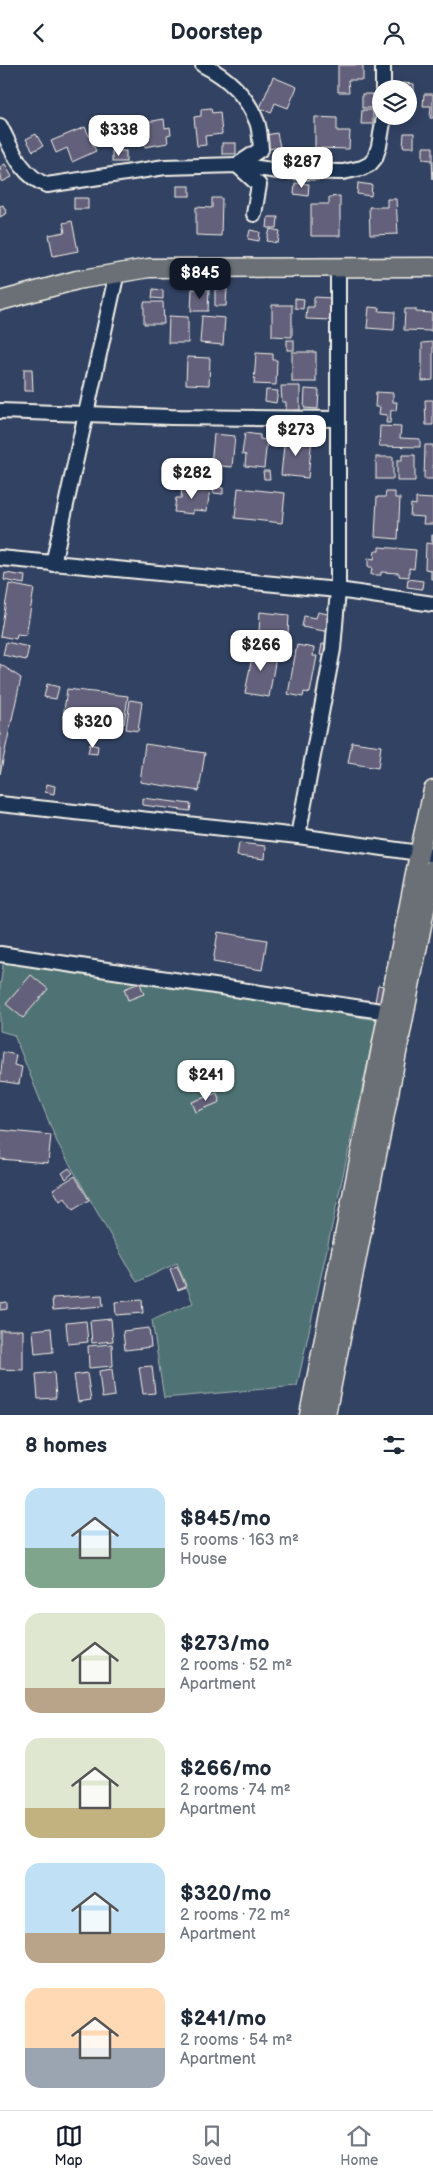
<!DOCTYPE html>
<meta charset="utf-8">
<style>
:root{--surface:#fff;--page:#f2f2f3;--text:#1f2937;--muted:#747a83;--line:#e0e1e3;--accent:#111827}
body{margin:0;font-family:"Balsamiq Sans",sans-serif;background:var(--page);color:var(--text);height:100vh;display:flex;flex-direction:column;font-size:19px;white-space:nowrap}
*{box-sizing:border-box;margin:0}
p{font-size:16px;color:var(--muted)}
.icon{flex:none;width:28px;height:28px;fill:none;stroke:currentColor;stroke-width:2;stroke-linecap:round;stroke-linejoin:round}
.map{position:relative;height:1350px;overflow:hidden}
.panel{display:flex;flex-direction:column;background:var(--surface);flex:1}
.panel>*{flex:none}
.tools{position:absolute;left:372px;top:15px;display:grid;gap:10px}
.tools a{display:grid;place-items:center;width:45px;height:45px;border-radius:50%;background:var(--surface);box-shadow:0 2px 12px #0003;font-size:25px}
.price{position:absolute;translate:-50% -42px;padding:0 11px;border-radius:10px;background:#fff;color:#222;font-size:16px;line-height:32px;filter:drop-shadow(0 1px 2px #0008)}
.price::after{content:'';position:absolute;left:50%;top:30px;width:15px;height:11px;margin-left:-8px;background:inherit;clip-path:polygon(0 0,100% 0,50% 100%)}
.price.current{background:var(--accent);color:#fff}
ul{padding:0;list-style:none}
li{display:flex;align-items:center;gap:15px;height:125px;padding:0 25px}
li span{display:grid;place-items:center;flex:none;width:140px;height:100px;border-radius:15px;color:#555}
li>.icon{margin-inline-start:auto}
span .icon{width:60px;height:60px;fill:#fffc;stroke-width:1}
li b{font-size:21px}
h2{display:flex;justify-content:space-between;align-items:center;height:60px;padding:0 25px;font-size:21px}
header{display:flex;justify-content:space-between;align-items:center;height:65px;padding:0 25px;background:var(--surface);font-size:22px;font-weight:800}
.dock{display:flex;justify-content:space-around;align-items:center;height:70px;border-top:1px solid var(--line);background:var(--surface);font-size:14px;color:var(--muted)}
.dock a{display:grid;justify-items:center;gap:2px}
.dock .current{color:var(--accent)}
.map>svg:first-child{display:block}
</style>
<header><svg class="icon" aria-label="back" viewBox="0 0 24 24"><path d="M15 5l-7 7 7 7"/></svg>Doorstep<svg class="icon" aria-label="person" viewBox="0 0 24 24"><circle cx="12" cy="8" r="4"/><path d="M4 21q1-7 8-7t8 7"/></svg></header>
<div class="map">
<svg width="433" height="1350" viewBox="0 0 433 1350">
<rect width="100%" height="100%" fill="#324262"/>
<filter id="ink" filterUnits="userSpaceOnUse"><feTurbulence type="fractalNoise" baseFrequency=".02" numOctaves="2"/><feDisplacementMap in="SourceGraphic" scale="10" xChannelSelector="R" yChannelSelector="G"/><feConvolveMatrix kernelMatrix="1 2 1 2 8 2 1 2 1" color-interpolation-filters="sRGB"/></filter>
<g filter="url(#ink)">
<!-- green -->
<polygon fill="#507374" stroke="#a2b2ae" points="4,893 377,955 297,1321 164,1333 152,1255 193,1238 177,1198 137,1217 57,1077 14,970 0,966 0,922"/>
<!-- building -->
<g fill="#64607b" stroke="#f4f1e8">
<polygon points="338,0 363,0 363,15 348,15 349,27 338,27"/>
<polygon points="273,12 297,22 288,43 275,38 271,48 260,43"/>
<polygon points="403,18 414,19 414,33 409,33 409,24 403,24"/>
<rect x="362" y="29" width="11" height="14"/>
<polygon points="424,29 433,29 433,53 430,53 431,41 423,41"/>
<polygon points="211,43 212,48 220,47 222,69 205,71 206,80 197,81 194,52 201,51 201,44"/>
<polygon points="362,45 373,45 373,59 361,59"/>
<polygon points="315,52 337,53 337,66 350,66 349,84 315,83"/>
<polygon points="164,54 165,63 170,62 171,69 167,70 168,78 145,82 143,66 132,68 130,60"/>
<polygon points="85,62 96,86 72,97 67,83 56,88 51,76"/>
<polygon points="277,68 280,82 269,84 266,70"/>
<polygon points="404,68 414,68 414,82 403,82"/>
<polygon points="36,69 43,81 33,86 26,74"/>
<rect x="222" y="78" width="14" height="11"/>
<polygon points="423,82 433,82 433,114 432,95 423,94"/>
<rect x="112" y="86" width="14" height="11"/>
<polygon points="5,99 12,112 2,117 0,102"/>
<polygon points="295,118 309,119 308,131 294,129"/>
<polygon points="358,118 372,120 371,131 357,129"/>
<rect x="177" y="121" width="13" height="10"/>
<polygon points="340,131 340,171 311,171 311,139 329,139 329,132"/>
<rect x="74" y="133" width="14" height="11"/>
<polygon points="212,133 222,133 221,171 196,170 196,142 212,143"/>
<polygon points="387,134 396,134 398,169 370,170 369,142 387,142"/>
<polygon points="3,140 7,148 0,152 0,141"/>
<polygon points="268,152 278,152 277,163 267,163"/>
<polygon points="72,156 78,186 53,191 49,170 65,167 63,158"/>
<polygon points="270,164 280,166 278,178 267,176"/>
<polygon points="250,165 260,167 259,176 248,174"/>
<polygon points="153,224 163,225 163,234 152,233"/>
<polygon points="192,224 209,225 208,246 191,246"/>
<polygon points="215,224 227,224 226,241 215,241"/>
<polygon points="314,232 332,233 331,255 306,254 307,242 314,242"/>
<polygon points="295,233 304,234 303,244 295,243"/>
<polygon points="144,237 163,237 164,259 144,259"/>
<polygon points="272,240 292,240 292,272 272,271"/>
<polygon points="369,242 380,243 379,246 395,247 394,265 367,263"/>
<polygon points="405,244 416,244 416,247 432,248 431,266 404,265"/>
<polygon points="169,251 188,252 188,278 168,278"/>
<polygon points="202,251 225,253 223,280 200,278"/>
<rect x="287" y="275" width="7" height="10"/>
<polygon points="433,277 433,315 422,316 422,278"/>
<rect x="292" y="287" width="24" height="30"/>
<polygon points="256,288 273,289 273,295 277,295 276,320 254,319"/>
<polygon points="187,292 210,293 209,320 186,319"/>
<polygon points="24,304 32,304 33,326 24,326"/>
<polygon points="281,321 300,321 300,345 286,346 286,337 282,337"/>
<polygon points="305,324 319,325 318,344 304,343"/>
<polygon points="266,325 278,326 276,338 265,336"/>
<polygon points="376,327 393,328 393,337 397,337 396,346 391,345 390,358 386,358 387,350 379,349 380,342 375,342"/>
<polygon points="425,335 433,335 433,360 426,360"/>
<polygon points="380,361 401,362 400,373 420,374 420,382 379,381"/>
<polygon points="245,368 260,370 260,374 267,375 264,403 245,401 246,390 242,389"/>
<polygon points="214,369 235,371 232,402 211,400"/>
<polygon points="285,370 312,373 308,413 281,410"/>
<polygon points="425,380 433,380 433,414 424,414"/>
<polygon points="402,390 415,390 415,416 397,416 397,395 402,395"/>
<rect x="376" y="392" width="17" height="22"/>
<polygon points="263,406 269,406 270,414 264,414"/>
<polygon points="182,421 210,424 207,446 193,445 193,449 174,447 176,433 181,433"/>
<polygon points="214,422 223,423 223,429 213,428"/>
<polygon points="238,423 285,428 282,458 235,453"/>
<polygon points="386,427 395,427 395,433 400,433 398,474 375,472 377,432 385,432"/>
<polygon points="416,433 433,434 433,459 423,459 424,452 410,451 411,439 416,440"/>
<polygon points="432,470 433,470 433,514 431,514 431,505 425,504 426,478 432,479"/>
<polygon points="379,482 416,485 414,504 409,503 409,512 399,511 399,508 381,507 381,510 371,510 372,502 368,502 368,493 374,494 375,486 379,486"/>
<polygon points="5,508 25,511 24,519 4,515"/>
<polygon points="408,514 423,516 422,524 407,522"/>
<polygon points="9,519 34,524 26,570 17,569 16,574 0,571"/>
<polygon points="260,547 289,550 288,569 259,567"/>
<polygon points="318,547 328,549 327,554 332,555 330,567 302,562 304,551 316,553"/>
<polygon points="6,577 29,582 26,595 3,590"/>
<polygon points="322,579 330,580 328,591 320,590"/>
<polygon points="297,580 314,583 313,591 317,591 310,628 304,627 303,632 288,629"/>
<polygon points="254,582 277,586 269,632 245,628"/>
<polygon points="0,599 21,613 0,709"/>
<polygon points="47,619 59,622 56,634 44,632"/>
<polygon points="67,624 128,631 124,659 104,656 103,667 81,664 82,655 63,653"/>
<polygon points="130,635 142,637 138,666 126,664"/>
<polygon points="352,677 381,681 378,703 348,698"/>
<polygon points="90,679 98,681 97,689 88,688"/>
<polygon points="145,679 205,688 199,726 140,717"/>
<polygon points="47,719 55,721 54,729 45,727"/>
<polygon points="142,733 191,739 190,746 142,740"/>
<polygon points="239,778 266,781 265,794 237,791"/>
<polygon points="218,867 267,875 262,905 213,897"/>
<polygon points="31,910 48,924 23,953 6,939"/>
<polygon points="140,918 144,929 128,935 124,924"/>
<polygon points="378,920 385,921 382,938 375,937"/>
<polygon points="3,987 16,990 14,1000 22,1002 19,1019 0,1016"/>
<polygon points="217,1028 220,1037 196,1047 192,1037"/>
<polygon points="0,1065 51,1070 48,1098 0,1094"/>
<polygon points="69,1103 73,1108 66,1114 62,1108"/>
<polygon points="75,1111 89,1135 73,1145 65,1133 60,1136 53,1124"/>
<polygon points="177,1201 186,1222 178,1225 170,1204"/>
<polygon points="102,1230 103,1241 53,1245 52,1233"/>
<polygon points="142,1235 143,1248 116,1250 115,1237"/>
<polygon points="7,1237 7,1244 0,1245 0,1238"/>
<polygon points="111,1254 113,1276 92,1278 90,1256"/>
<polygon points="86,1256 88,1277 68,1279 66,1258"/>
<polygon points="51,1263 53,1287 35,1289 33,1265"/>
<polygon points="149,1263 151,1282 125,1285 123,1266"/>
<polygon points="0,1265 23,1265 23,1305 0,1304"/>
<polygon points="112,1279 113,1301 89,1303 88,1281"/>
<polygon points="152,1301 155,1328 143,1329 139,1302"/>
<polygon points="112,1304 115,1331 102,1333 99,1306"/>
<polygon points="54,1307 56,1333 38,1334 36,1309"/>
<polygon points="87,1308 91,1335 78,1337 74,1310"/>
</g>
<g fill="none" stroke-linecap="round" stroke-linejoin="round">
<!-- minor casing -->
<g stroke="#f4f1e8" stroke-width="18">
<g id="minor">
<path d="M203 0C227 12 247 31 257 57 260 64 260 76 261 84L237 100 259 120 254 149"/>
<polyline points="383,0 383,24"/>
<path d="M0 61C12 84 21 111 47 120L165 102 237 100 278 106 343 107 362 103 370 99 375 93 379 81 384 51"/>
<polyline points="0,346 171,352 338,354"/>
<polyline points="0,493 338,525 433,539"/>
<polyline points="53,499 117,207"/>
<polyline points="0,739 298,771 433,790"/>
<polyline points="298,771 333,584 338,525 338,202"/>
<polyline points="0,889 388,947"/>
</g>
</g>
<!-- major casing -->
<g stroke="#f4f1e8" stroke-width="21">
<g id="major">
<polyline points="0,236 77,215 149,203 433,202"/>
<polyline points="309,1350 419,789 433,725"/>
<polyline points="326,1350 433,804"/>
</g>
</g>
<!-- minor -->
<use href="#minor" stroke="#1d3557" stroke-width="14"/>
<!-- major -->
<use href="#major" stroke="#6a7074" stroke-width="18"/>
</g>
</g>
</svg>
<div class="tools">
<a><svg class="icon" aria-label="layers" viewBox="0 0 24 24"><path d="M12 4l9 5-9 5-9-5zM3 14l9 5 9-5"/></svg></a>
</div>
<b class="price" style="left:119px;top:92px">$338</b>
<b class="price" style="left:302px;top:124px">$287</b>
<b class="price current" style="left:200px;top:235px">$845</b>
<b class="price" style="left:296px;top:392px">$273</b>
<b class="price" style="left:192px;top:435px">$282</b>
<b class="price" style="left:261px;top:607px">$266</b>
<b class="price" style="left:93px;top:684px">$320</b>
<b class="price" style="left:206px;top:1037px">$241</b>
</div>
<section class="panel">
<h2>8 homes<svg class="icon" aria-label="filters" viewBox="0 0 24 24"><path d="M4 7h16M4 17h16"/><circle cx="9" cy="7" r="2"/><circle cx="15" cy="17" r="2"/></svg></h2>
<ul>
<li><span style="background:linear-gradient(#bfe0f5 60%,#7fa58c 0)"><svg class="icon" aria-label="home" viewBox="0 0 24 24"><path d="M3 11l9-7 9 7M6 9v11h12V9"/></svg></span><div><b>$845/mo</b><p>5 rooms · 163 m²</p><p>House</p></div></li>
<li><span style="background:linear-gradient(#dfe7d0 75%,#b9a48a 0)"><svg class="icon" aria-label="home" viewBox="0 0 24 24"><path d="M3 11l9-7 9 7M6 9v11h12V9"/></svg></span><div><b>$273/mo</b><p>2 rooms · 52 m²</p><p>Apartment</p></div></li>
<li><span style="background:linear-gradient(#dfe7d0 70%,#c2b280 0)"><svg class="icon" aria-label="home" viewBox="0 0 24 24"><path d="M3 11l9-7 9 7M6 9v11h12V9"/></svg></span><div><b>$266/mo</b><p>2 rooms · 74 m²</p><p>Apartment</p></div></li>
<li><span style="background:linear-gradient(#bfe0f5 70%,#b9a48a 0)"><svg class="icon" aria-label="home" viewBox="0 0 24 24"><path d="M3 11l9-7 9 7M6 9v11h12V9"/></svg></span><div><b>$320/mo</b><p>2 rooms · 72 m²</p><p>Apartment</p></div></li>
<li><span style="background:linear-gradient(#ffd9b3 60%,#9aa5b1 0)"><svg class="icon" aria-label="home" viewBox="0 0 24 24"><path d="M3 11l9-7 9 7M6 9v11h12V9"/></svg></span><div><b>$241/mo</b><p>2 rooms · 54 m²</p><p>Apartment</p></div></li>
</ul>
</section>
<nav class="dock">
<a class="current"><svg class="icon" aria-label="map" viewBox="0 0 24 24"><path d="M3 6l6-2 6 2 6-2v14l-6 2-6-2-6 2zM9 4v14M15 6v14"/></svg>Map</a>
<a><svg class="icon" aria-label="saved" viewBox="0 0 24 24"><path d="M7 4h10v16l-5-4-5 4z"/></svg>Saved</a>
<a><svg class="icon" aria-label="home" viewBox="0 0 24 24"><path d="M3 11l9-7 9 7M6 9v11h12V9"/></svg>Home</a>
</nav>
